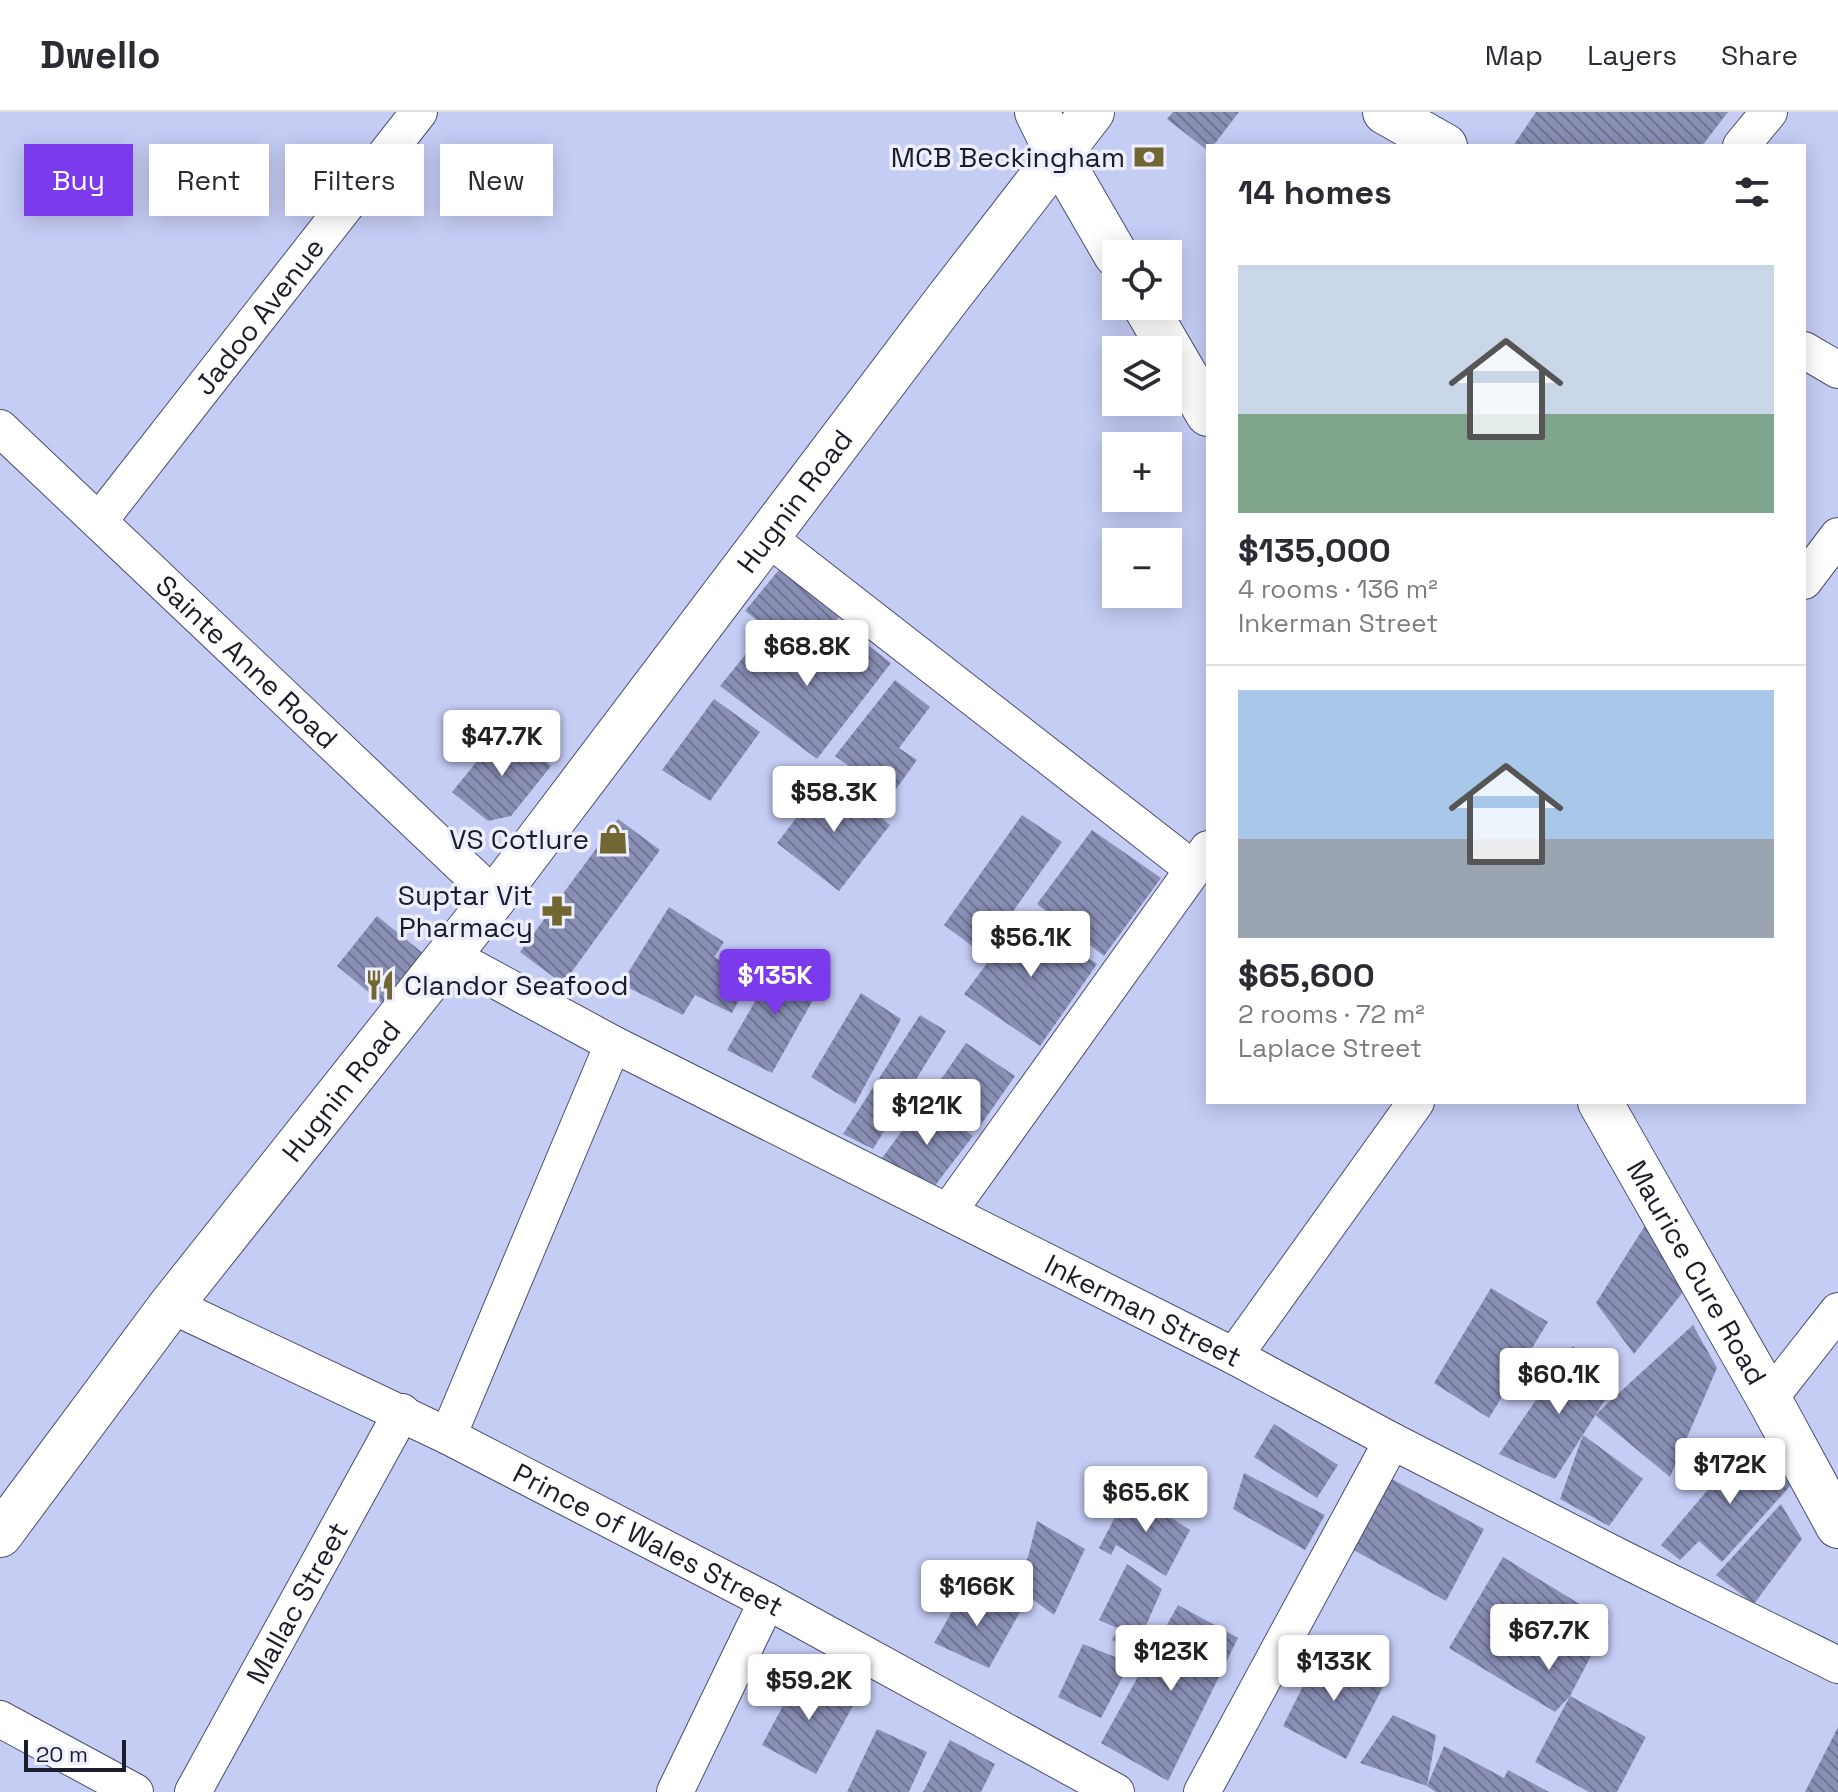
<!DOCTYPE html>
<meta charset="utf-8">
<style>
:root{--surface:#fff;--page:#f7f7f7;--text:#2b2b33;--muted:#7c7c81;--line:#e1e1e2;--accent:#7c3aed}
body{margin:0;font-family:"Space Grotesk",sans-serif;background:var(--page);color:var(--text);height:100vh;display:flex;flex-direction:column;font-size:30px;white-space:nowrap}
*{box-sizing:border-box;margin:0}
p{font-size:26px;color:var(--muted)}
.icon{flex:none;width:44px;height:44px;fill:none;stroke:currentColor;stroke-width:2;stroke-linecap:round;stroke-linejoin:round}
.map{position:relative;flex:1;overflow:hidden}
.side{position:absolute;left:1206px;top:32px;width:600px;height:960px;display:flex;flex-direction:column;background:var(--surface);border-radius:0px;box-shadow:0 4px 20px #0003}
.side>*{flex:none}
.banner{position:absolute;left:24px;top:32px;width:760px;height:72px;display:flex;gap:16px}
.fabs{position:absolute;left:1102px;top:128px;display:grid;gap:16px}
.fabs a{display:grid;place-items:center;width:80px;height:80px;border-radius:0px;background:var(--surface);box-shadow:0 4px 20px #0003;font-size:40px}
.scale{position:absolute;left:24px;bottom:20px;width:102px;box-sizing:border-box;padding-left:8px;border:4px solid #1b1d2c;border-top:0;font-size:22px;line-height:28px;white-space:nowrap;color:#1b1d2c;-webkit-text-stroke:6px #edeffc;paint-order:stroke}
.price{position:absolute;translate:-50% -68px;padding:0 18px;border-radius:8px;background:#fff;color:#222;font-size:26px;line-height:52px;filter:drop-shadow(0 2px 4px #0008)}
.price::after{content:'';position:absolute;left:50%;top:48px;width:24px;height:18px;margin-left:-12px;background:inherit;clip-path:polygon(0 0,100% 0,50% 100%)}
.price.selected{background:var(--accent);color:#fff}
ul{padding:0;list-style:none}
li{display:grid;align-content:center;gap:16px;height:424px;padding:0 32px}
li+li{border-top:2px solid var(--line)}
li span{display:grid;place-items:center;height:248px;border-radius:0px;color:#555}
li>.icon{margin-inline-start:auto}
span .icon{width:144px;height:144px;fill:#fffc;stroke-width:1}
li b{font-size:34px}
h2{display:flex;justify-content:space-between;align-items:center;height:96px;padding:0 32px;font-size:34px}
.pill{padding:0 28px;border-radius:0px;background:var(--surface);box-shadow:0 4px 20px #0003;font-size:28px;line-height:72px}
.pill.selected{background:var(--accent);color:#fff}
header{display:flex;align-items:center;gap:48px;box-sizing:border-box;height:112px;padding:0 40px;background:var(--surface);border-bottom:2px solid var(--line)}
header strong{font-size:38px}
nav{display:flex;gap:44px;margin-inline-start:auto;font-size:28px}
.map>svg:first-child{display:block}
</style>
<header>
<strong>Dwello</strong>
<nav><a>Map</a><a>Layers</a><a>Share</a></nav>
</header>
<div class="map">
<svg width="1838" height="1680" viewBox="0 0 1838 1680">
<defs>
<pattern id="building-back-hatch" width="6" height="6" patternUnits="userSpaceOnUse" patternTransform="scale(2)"><rect width="6" height="6" fill="#898fb5"/><path d="M-1 5l2 2M0 0l6 6M5-1l2 2" fill="none" stroke="#6f7493"/></pattern>
</defs>
<rect width="100%" height="100%" fill="#c6cdf5"/>
<!-- building -->
<g fill="url(#building-back-hatch)">
<polygon points="1173,0 1239,0 1213,34 1208,34 1208,39 1167,7"/>
<polygon points="1536,0 1728,0 1702,34 1513,34"/>
<polygon points="783,453 842,501 806,544 745,499"/>
<polygon points="844,515 891,551 817,647 720,574 762,522 809,559"/>
<polygon points="895,568 930,595 899,636 917,648 891,684 835,644"/>
<polygon points="714,587 760,620 710,689 662,658"/>
<polygon points="504,616 551,654 511,704 488,709 452,680"/>
<polygon points="828,665 890,713 839,779 777,731"/>
<polygon points="1022,703 1062,730 983,842 944,813"/>
<polygon points="618,707 660,738 563,872 520,840"/>
<polygon points="1092,718 1161,766 1104,844 1037,792"/>
<polygon points="669,795 724,830 714,845 751,866 732,901 695,883 683,903 621,872"/>
<polygon points="1025,801 1097,852 1040,934 964,882"/>
<polygon points="377,804 424,842 383,892 337,854"/>
<polygon points="779,848 822,872 772,961 727,938"/>
<polygon points="861,881 901,907 855,992 811,965"/>
<polygon points="920,903 946,919 873,1037 843,1022"/>
<polygon points="966,931 1015,964 978,1017 931,982"/>
<polygon points="924,989 973,1024 930,1080 882,1046"/>
<polygon points="1646,1112 1683,1180 1634,1242 1596,1191"/>
<polygon points="1491,1176 1548,1210 1489,1306 1434,1271"/>
<polygon points="1693,1213 1717,1256 1670,1365 1595,1303"/>
<polygon points="1573,1234 1615,1272 1555,1367 1499,1342"/>
<polygon points="1274,1312 1338,1353 1317,1386 1254,1345"/>
<polygon points="1583,1323 1643,1367 1609,1414 1560,1387"/>
<polygon points="1750,1328 1791,1373 1722,1450 1699,1429 1680,1448 1661,1433"/>
<polygon points="1244,1361 1325,1403 1305,1438 1233,1397"/>
<polygon points="1388,1365 1484,1417 1446,1489 1350,1436"/>
<polygon points="1129,1378 1190,1418 1166,1464 1116,1433 1111,1443 1099,1436"/>
<polygon points="1781,1392 1802,1427 1754,1492 1716,1463"/>
<polygon points="1037,1409 1085,1437 1054,1503 1013,1473 1028,1445"/>
<polygon points="1503,1445 1609,1510 1570,1584 1646,1625 1617,1680 1589,1680 1535,1650 1570,1584 1555,1600 1449,1536"/>
<polygon points="1127,1452 1162,1477 1135,1539 1112,1528 1119,1517 1099,1508"/>
<polygon points="966,1475 1020,1500 989,1556 934,1531"/>
<polygon points="1178,1493 1238,1526 1168,1669 1101,1631"/>
<polygon points="1083,1532 1130,1551 1101,1606 1058,1585"/>
<polygon points="1322,1536 1386,1569 1346,1647 1283,1614"/>
<polygon points="802,1558 856,1588 816,1662 762,1633"/>
<polygon points="1393,1603 1436,1623 1427,1674 1360,1651"/>
<polygon points="1838,1615 1838,1680 1805,1680"/>
<polygon points="877,1617 927,1640 909,1680 847,1680"/>
<polygon points="950,1628 995,1652 981,1680 923,1680"/>
<polygon points="1444,1634 1504,1666 1508,1658 1549,1680 1436,1680 1427,1674"/>
</g>
<g fill="none" stroke-linecap="round" stroke-linejoin="round">
<!-- minor casing -->
<g stroke="#494e70" stroke-width="38">
<g id="minor">
<polyline points="1741,34 1769,0"/>
<polyline points="1804,238 1838,258"/>
<path id="s1" d="M0 316 495 785"/>
<path id="s2" d="M99 409 419 0"/>
<polyline points="767,425 1193,757"/>
<polyline points="1804,469 1838,424"/>
<path id="s3" d="M449 843 613 932 1234 1244 1392 1329 1621 1446 1838 1553"/>
<polyline points="948,1100 1208,737"/>
<path id="s4" d="M171 1193 448 1324 767 1489 1116 1680"/>
<polyline points="1234,1244 1416,990"/>
<polyline points="1769,1287 1838,1199"/>
<polyline points="448,1324 613,932"/>
<polyline points="0,1607 135,1680"/>
<path id="s5" d="M193 1680 402 1300"/>
<polyline points="675,1680 767,1489"/>
<polyline points="1202,1680 1392,1329"/>
</g>
</g>
<!-- secondary casing -->
<g stroke="#494e70" stroke-width="46">
<g id="secondary">
<polyline points="1037,0 1058,43 1116,143"/>
<polyline points="1385,0 1445,34"/>
<polyline points="1145,194 1208,302"/>
<path id="s6" d="M1600 990 1769 1287 1838 1414"/>
<path id="s7" d="M0 1423 171 1193 495 785 945 190 1092 0"/>
</g>
</g>
<!-- minor -->
<use href="#minor" stroke="#fff" stroke-width="36"/>
<!-- secondary -->
<use href="#secondary" stroke="#fff" stroke-width="44"/>
</g>
<!-- icons -->
<defs>
<g id="bank-bare" transform="scale(2.4)"><path d="M-6-4H6V4H-6ZM0-2.3a2.3 2.3 0 1 0 0 4.6a2.3 2.3 0 1 0 0-4.6Z" fill="#716733" stroke="#edeffc" stroke-width="2.5" paint-order="stroke"/></g>
<g id="shop-bare" transform="scale(2.4)"><path d="M-5-2.5h2.3a2.7 3.5 0 0 1 5.4 0H5L5.5 6h-11ZM-1.5-2.5h3a1.5 2.3 0 0 0-3 0Z" fill="#716733" stroke="#edeffc" stroke-width="2.5" paint-order="stroke"/></g>
<g id="pharmacy-bare" transform="scale(2.4)"><path d="M-2-6h4v4h4v4h-4v4h-4v-4h-4v-4h4Z" fill="#716733" stroke="#edeffc" stroke-width="2.5" paint-order="stroke"/></g>
<g id="restaurant-bare" transform="scale(2.4)"><path d="M-5-6h1v4h1v-4h1v4h1v-4h1v5L-1.5 .5V6h-2V.5L-5-1ZM5-6V6H3V1.5H1.5Q1.5-4 5-6Z" fill="#716733" stroke="#edeffc" stroke-width="2.5" paint-order="stroke"/></g>
</defs>
<g fill-rule="evenodd">
<use href="#bank-bare" x="1149" y="45"/>
<use href="#shop-bare" x="613" y="727"/>
<use href="#pharmacy-bare" x="557" y="799"/>
<use href="#restaurant-bare" x="380" y="873"/>
</g>
<g text-anchor="middle" dominant-baseline="central" stroke-width="7" stroke-linejoin="round" paint-order="stroke">
<!-- poi labels -->
<g font-size="28" fill="#1b1d2c" stroke="#edeffc" text-anchor="end">
<text x="1125" y="45">MCB Beckingham</text>
<text x="589" y="727">VS Cotlure</text>
<text x="533" y="783">Suptar Vit<tspan x="533" dy="32">Pharmacy</tspan></text>
<text x="404" y="873" text-anchor="start">Clandor Seafood</text>
</g>
<!-- street labels -->
<g font-size="28" fill="#1b1d2c" stroke="#edeffc">
<text stroke="none"><textPath href="#s2" startOffset="260">Jadoo Avenue</textPath></text>
<text stroke="none"><textPath href="#s7" startOffset="1304">Hugnin Road</textPath></text>
<text stroke="none"><textPath href="#s1" startOffset="340">Sainte Anne Road</textPath></text>
<text stroke="none"><textPath href="#s7" startOffset="560">Hugnin Road</textPath></text>
<text stroke="none"><textPath href="#s6" startOffset="196">Maurice Cure Road</textPath></text>
<text stroke="none"><textPath href="#s3" startOffset="780">Inkerman Street</textPath></text>
<text stroke="none"><textPath href="#s4" startOffset="532">Prince of Wales Street</textPath></text>
<text stroke="none"><textPath href="#s5" startOffset="216">Mallac Street</textPath></text>
</g>
</g>
</svg>
<div class="fabs">
<a><svg class="icon" aria-label="locate" viewBox="0 0 24 24"><circle cx="12" cy="12" r="6"/><path d="M12 2v4M12 18v4M2 12h4M18 12h4"/></svg></a>
<a><svg class="icon" aria-label="layers" viewBox="0 0 24 24"><path d="M12 4l9 5-9 5-9-5zM3 14l9 5 9-5"/></svg></a>
<a>+</a>
<a>−</a>
</div>
<div class="scale">20 m</div>
<b class="price" style="left:807px;top:576px">$68.8K</b>
<b class="price" style="left:502px;top:666px">$47.7K</b>
<b class="price" style="left:834px;top:722px">$58.3K</b>
<b class="price" style="left:1031px;top:867px">$56.1K</b>
<b class="price selected" style="left:775px;top:905px">$135K</b>
<b class="price" style="left:927px;top:1035px">$121K</b>
<b class="price" style="left:1559px;top:1304px">$60.1K</b>
<b class="price" style="left:1730px;top:1394px">$172K</b>
<b class="price" style="left:1146px;top:1422px">$65.6K</b>
<b class="price" style="left:977px;top:1516px">$166K</b>
<b class="price" style="left:1549px;top:1560px">$67.7K</b>
<b class="price" style="left:1171px;top:1581px">$123K</b>
<b class="price" style="left:1334px;top:1591px">$133K</b>
<b class="price" style="left:809px;top:1610px">$59.2K</b>
<div class="banner">
<a class="pill selected">Buy</a>
<a class="pill">Rent</a>
<a class="pill">Filters</a>
<a class="pill">New</a>
</div>
<section class="side">
<h2>14 homes<svg class="icon" aria-label="filters" viewBox="0 0 24 24"><path d="M4 7h16M4 17h16"/><circle cx="9" cy="7" r="2"/><circle cx="15" cy="17" r="2"/></svg></h2>
<ul>
<li><span style="background:linear-gradient(#c9d6e8 60%,#7fa58c 0)"><svg class="icon" aria-label="home" viewBox="0 0 24 24"><path d="M3 11l9-7 9 7M6 9v11h12V9"/></svg></span><div><b>$135,000</b><p>4 rooms · 136 m²</p><p>Inkerman Street</p></div></li>
<li><span style="background:linear-gradient(#a9c7e8 60%,#9aa5b1 0)"><svg class="icon" aria-label="home" viewBox="0 0 24 24"><path d="M3 11l9-7 9 7M6 9v11h12V9"/></svg></span><div><b>$65,600</b><p>2 rooms · 72 m²</p><p>Laplace Street</p></div></li>
</ul>
</section>
</div>
